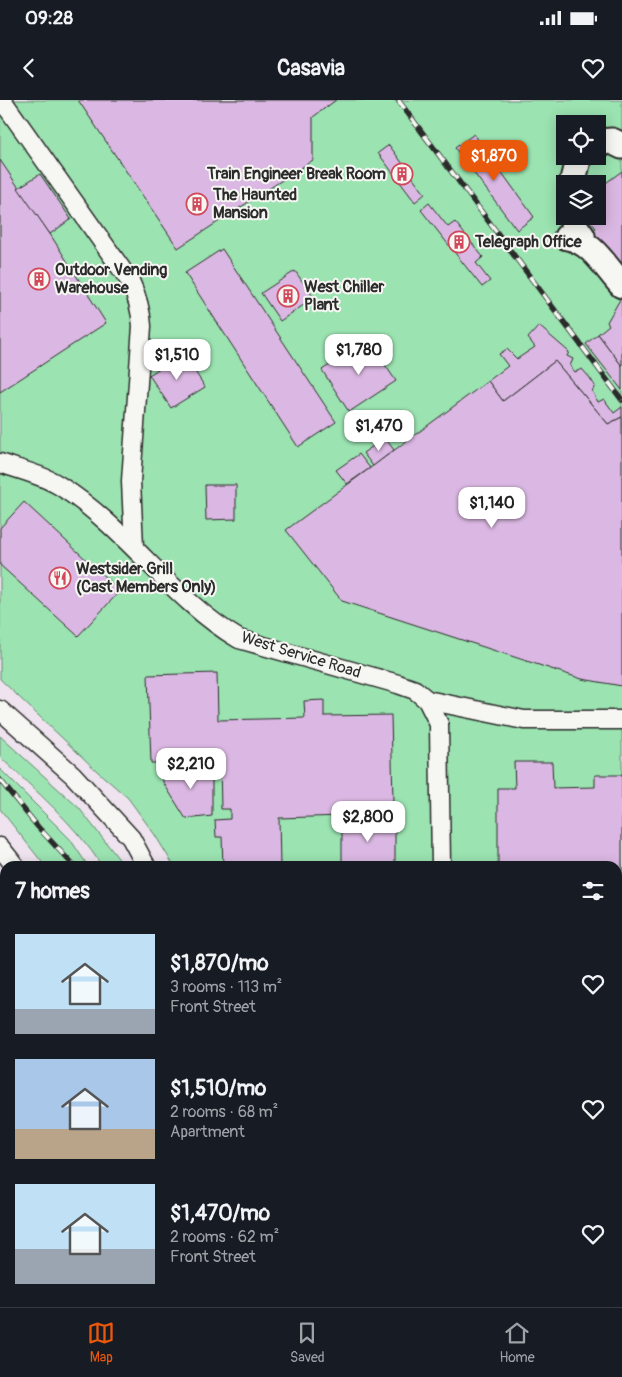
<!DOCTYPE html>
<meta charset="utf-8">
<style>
:root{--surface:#171b24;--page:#242831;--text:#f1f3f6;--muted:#9ea1a6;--line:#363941;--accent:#ea580c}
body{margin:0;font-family:Pangolin,sans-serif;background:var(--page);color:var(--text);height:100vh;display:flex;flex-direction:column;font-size:19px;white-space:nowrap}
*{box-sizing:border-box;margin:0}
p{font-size:16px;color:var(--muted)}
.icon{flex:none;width:28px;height:28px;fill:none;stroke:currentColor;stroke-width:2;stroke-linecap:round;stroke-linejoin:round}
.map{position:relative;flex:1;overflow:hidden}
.side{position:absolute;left:0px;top:761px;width:622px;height:446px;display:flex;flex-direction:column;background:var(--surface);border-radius:15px 15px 0 0;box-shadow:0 2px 12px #0003}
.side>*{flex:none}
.controls{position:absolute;left:556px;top:15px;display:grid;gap:10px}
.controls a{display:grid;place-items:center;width:50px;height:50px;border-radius:0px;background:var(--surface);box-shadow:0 2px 12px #0003;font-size:25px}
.price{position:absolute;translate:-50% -42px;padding:0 11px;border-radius:10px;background:#fff;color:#222;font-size:16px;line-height:32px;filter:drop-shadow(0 1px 2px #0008)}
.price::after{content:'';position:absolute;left:50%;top:30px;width:15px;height:11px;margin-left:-8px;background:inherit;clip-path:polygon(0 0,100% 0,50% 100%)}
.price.current{background:var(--accent);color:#fff}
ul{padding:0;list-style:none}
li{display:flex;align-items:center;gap:15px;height:125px;padding:0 15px}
li span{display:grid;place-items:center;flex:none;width:140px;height:100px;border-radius:0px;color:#555}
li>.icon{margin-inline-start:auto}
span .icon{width:60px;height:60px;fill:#fffc;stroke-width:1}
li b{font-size:21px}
h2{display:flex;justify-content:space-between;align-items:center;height:60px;padding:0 15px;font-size:21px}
.status{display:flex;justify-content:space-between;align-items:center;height:35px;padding:0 25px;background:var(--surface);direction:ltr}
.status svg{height:14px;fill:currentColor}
header{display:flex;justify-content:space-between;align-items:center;height:65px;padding:0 15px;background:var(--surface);font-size:22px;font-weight:800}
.tab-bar{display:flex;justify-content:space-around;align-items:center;height:70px;border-top:1px solid var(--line);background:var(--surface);font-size:14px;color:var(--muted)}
.tab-bar a{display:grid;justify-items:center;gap:2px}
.tab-bar .current{color:var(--accent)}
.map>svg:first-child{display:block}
</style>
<div class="status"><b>09:28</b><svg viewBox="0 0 49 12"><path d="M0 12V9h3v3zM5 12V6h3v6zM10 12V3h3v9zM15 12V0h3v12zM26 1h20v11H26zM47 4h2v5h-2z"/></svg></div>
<header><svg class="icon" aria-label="back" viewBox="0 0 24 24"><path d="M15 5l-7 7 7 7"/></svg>Casavia<svg class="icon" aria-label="heart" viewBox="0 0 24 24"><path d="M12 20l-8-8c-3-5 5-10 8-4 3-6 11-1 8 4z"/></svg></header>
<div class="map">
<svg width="622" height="1207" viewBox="0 0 622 1207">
<rect width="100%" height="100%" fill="#eee3ee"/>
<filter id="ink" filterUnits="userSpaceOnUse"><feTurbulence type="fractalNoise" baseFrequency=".02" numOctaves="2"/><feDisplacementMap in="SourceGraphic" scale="10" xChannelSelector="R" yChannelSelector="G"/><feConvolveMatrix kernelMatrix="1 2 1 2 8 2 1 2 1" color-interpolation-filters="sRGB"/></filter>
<g filter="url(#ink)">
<!-- green -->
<g fill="#9be3b1" stroke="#63876e" fill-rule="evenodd">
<path d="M0 0H622V1066L618 1065V766H174L155 735 128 698 98 672 0 579ZM565 24H598V56H565ZM565 84H598V116H565Z"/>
<path d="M0 636 79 708 118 758 123 766H102C75 724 36 691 0 657Z"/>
<polygon points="0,669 70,739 88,766 45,766 0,709"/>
</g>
<!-- building -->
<g fill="#dbb8e3" stroke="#2b2b2b">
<polygon points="78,0 336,0 313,17 313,60 178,148"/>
<polygon points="474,34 534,117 517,130 455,48"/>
<polygon points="389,45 425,94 415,102 378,53"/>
<polygon points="0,60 50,134 106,223 0,292"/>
<polygon points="622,71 622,175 590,133 596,128 587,118 587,116 598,116 598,97 603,94 599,88"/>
<polygon points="40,74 71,119 50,134 18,88"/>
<polygon points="429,103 448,127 455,122 483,157 476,163 490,181 482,187 421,110"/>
<polygon points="222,149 336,322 298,347 185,173"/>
<polygon points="295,171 314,198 280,221 261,193"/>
<polygon points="622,196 622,266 598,234 609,225 607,222"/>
<polygon points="539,226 569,252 567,256 573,259 570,266 575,272 582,269 590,278 595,286 592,291 598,302 604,299 614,313 622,307 622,317 608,324 555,261 503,301 488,281 508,266 499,254 507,249 517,259 535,247 528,238"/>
<polygon points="598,234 622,266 622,290 586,244"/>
<polygon points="368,240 396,281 349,312 322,270"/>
<polygon points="183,253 205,287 171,308 149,275"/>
<polygon points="555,261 608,324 622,317 622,586 582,579 342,501 286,430 488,281 503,301"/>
<polygon points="385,338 394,350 373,366 363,353"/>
<polygon points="359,354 370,368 347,384 336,370"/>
<polygon points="205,385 236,385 236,419 206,420"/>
<polygon points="24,402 120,491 78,536 0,465 0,428"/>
<polygon points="217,573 218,620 305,618 304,601 324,600 324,616 391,615 393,702 343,703 343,716 279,718 280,766 223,766 222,737 216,737 215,720 230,719 230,709 221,709 220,662 151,663 148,575"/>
<polygon points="514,662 552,662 553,688 595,687 595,675 622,675 622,986 618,986 618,766 498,766 498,688 515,688"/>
<polygon points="212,667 212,716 186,719 163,682 162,668"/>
<polygon points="342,720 395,721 395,766 342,766"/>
<polygon points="5,872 5,1036 0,1037 4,1049 0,1050 0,873"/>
<polygon points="5,1064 5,1134 0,1135 0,1065"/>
<polygon points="5,1180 5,1202 77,1202 79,1207 0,1207 0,1182"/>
<polygon points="101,1202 133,1202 135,1207 102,1207"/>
<polygon points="106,1202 127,1202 128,1205 121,1207 107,1207"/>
<polygon points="133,1202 195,1202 193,1207 140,1207"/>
<polygon points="253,1202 265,1202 278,1207 252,1207"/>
</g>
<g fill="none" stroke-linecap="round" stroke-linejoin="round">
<!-- service casing -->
<g stroke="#2b2b2b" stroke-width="21">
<g id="service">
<path d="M2 0 130 181C137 196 141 209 142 226L131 381 134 447"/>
<path d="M0 363C20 370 43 375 60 386 127 428 171 499 239 539L398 584 415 590 427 600 439 624 441 766"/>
<polyline points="427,600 524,620 622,620"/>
<polyline points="0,610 73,675 131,738 146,766"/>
<polyline points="0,747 15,766"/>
<polyline points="618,1036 622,1037"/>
<polyline points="618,1158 622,1159"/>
<polyline points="433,1202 450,1207"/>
</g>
</g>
<!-- pedestrian casing -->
<g stroke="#2b2b2b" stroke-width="29">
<g id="pedestrian">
<polyline points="598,42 612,41 622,46"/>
<polyline points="572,84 579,56"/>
<polyline points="571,116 574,125 582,136 580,141"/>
<path d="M567 137C592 141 606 168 622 185"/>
</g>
</g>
<!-- service -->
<use href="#service" stroke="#f6f6f2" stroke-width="18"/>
<!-- pedestrian -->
<use href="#pedestrian" stroke="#f6f6f2" stroke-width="25"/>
<!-- rail casing -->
<g stroke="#2b2b2b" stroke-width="5.5">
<g id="rail">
<polyline points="398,0 622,300"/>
<polyline points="0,680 38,727 74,766"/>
<polyline points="618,1084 622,1085"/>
</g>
</g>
<!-- rail -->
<use href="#rail" stroke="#f6f6f2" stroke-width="4" stroke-dasharray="11" stroke-linecap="butt"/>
</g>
</g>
<!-- icons -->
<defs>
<g id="building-ring" transform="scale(1.125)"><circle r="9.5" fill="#f6f6f2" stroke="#d1495b" stroke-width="1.5"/><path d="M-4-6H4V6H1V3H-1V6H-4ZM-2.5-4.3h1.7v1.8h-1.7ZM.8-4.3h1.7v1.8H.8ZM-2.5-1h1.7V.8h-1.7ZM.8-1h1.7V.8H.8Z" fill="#d1495b"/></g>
<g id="restaurant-ring" transform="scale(1.125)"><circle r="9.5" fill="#f6f6f2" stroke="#d1495b" stroke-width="1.5"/><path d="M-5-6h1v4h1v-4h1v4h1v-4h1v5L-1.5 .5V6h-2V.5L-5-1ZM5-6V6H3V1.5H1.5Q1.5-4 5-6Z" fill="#d1495b"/></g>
</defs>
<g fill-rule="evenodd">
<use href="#building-ring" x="402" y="74"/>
<use href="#building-ring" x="197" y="104"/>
<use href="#building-ring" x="459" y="142"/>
<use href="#building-ring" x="39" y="179"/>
<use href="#building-ring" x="288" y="196"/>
<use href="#restaurant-ring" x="60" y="478"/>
</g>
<g text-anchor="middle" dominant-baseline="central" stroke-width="4" stroke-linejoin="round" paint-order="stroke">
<!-- poi labels -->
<g font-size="16" font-weight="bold" fill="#2b2b2b" stroke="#f6f6f2" text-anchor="start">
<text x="386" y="74" text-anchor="end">Train Engineer Break Room</text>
<text x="213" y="95">The Haunted<tspan x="213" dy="18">Mansion</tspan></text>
<text x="475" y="142">Telegraph Office</text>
<text x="55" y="170">Outdoor Vending<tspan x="55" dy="18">Warehouse</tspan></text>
<text x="304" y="187">West Chiller<tspan x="304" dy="18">Plant</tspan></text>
<text x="76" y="469">Westsider Grill<tspan x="76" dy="18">(Cast Members Only)</tspan></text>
</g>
<!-- street labels -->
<g font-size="16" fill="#2b2b2b" stroke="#f6f6f2">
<text transform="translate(301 555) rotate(17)">West Service Road</text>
</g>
</g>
</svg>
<div class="controls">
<a><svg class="icon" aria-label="locate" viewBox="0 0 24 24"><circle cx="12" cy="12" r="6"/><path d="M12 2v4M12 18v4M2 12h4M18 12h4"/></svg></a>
<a><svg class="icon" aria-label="layers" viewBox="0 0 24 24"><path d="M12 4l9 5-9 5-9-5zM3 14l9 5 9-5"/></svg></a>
</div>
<b class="price current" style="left:494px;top:82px">$1,870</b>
<b class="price" style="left:359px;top:276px">$1,780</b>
<b class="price" style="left:177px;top:281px">$1,510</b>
<b class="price" style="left:379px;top:352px">$1,470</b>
<b class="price" style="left:492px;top:429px">$1,140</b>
<b class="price" style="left:191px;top:690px">$2,210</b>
<b class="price" style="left:368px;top:743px">$2,800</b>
<section class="side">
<h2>7 homes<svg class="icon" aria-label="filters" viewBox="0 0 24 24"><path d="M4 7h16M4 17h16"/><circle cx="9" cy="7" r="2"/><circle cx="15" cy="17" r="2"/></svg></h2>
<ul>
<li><span style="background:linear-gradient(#bfe0f5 75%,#9aa5b1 0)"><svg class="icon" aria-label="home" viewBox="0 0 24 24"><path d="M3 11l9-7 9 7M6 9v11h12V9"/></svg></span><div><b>$1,870/mo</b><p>3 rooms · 113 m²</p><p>Front Street</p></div><svg class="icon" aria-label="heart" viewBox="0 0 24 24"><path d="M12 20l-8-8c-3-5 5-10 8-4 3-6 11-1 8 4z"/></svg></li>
<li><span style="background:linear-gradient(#a9c7e8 70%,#b9a48a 0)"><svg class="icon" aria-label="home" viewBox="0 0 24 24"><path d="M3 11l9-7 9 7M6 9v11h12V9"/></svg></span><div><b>$1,510/mo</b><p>2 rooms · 68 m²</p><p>Apartment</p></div><svg class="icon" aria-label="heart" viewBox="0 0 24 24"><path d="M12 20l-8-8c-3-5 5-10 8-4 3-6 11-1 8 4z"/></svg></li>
<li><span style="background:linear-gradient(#bfe0f5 65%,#9aa5b1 0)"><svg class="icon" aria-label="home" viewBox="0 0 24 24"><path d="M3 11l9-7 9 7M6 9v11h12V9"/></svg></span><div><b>$1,470/mo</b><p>2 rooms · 62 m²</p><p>Front Street</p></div><svg class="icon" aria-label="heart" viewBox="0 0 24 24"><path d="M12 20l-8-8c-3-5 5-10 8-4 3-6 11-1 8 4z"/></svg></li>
</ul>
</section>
</div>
<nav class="tab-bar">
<a class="current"><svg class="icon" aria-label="map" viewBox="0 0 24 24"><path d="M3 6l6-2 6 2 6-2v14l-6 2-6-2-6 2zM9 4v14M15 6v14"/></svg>Map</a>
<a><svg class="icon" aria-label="saved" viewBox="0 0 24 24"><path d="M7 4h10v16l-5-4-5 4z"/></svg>Saved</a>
<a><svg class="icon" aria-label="home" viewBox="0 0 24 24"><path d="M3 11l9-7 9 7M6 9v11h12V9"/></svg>Home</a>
</nav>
